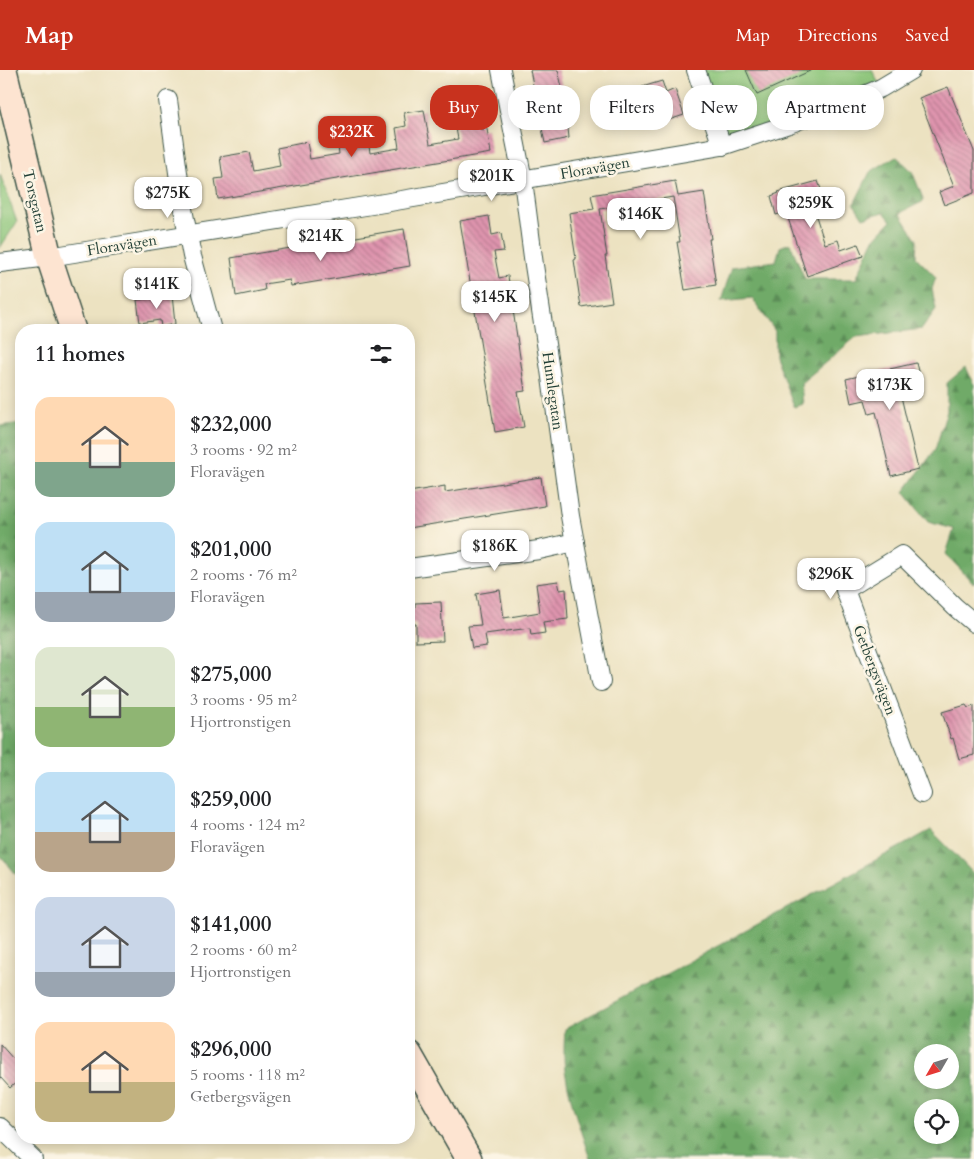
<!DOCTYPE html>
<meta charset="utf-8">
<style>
:root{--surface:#fff;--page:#f6f6f6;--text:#202124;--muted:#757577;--accent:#c8321e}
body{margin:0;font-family:Cardo,serif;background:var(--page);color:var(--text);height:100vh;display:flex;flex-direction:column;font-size:19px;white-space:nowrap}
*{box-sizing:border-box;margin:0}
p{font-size:16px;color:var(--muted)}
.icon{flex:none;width:28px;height:28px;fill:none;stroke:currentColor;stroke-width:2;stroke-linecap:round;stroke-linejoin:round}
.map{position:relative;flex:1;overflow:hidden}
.side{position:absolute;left:15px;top:254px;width:400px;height:820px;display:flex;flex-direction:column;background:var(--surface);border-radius:20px;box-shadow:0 2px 12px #0003}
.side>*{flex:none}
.banner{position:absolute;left:430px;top:15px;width:469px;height:45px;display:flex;gap:10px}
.needle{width:32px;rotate:231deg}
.tools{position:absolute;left:914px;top:974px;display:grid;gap:10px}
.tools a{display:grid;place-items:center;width:45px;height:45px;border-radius:50%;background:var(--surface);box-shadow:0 2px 12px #0003;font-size:25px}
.price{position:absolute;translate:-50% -42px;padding:0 11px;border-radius:10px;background:#fff;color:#222;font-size:16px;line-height:32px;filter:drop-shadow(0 1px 2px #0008)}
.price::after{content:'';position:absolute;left:50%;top:30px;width:15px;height:11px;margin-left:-8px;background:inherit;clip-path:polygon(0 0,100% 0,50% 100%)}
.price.active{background:var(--accent);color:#fff}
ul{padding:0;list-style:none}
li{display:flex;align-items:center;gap:15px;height:125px;padding:0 20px}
li span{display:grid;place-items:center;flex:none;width:140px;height:100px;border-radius:15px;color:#555}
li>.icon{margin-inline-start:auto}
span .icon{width:60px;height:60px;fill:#fffc;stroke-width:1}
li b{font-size:21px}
h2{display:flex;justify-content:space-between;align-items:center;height:60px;padding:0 20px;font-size:21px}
.tag{padding:0 18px;border-radius:20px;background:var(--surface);box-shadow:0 2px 12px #0003;font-size:18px;line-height:45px}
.tag.active{background:var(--accent);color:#fff}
header{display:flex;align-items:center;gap:30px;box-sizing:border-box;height:70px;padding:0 25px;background:var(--accent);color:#fff}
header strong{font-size:24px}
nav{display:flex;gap:28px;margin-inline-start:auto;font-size:18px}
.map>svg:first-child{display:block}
</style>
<header>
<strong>Map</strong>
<nav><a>Map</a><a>Directions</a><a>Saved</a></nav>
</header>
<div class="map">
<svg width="974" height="1089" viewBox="0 0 974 1089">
<defs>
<pattern id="forest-firs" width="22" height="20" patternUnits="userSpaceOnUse" patternTransform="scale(1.25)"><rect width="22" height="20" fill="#6faa68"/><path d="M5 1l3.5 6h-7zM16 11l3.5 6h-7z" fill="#5b8c56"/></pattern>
<pattern id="building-back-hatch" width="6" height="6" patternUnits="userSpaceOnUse" patternTransform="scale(1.25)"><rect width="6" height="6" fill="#df94ae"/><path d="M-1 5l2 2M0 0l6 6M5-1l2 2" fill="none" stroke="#b47a8e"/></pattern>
</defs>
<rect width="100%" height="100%" fill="#fcf5e5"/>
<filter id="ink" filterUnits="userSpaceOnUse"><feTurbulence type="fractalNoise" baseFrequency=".02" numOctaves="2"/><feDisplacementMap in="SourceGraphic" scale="10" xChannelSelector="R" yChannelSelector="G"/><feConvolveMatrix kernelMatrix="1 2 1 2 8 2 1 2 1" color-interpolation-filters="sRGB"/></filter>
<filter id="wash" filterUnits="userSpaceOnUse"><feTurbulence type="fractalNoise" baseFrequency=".0096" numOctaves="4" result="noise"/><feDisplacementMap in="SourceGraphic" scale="20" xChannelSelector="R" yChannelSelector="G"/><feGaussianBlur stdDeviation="1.12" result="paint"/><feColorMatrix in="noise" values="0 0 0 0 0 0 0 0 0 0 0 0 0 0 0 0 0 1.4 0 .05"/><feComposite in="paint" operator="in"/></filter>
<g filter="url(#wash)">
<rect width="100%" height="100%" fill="#ece2c1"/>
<!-- green -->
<g fill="#8ac478" stroke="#548056">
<polygon points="696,0 872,0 881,18 722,76"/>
<polygon points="0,104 17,152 0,178"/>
</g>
<!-- forest -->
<g fill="url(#forest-firs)" stroke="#47744e" fill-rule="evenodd">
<polygon points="896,86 912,101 924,131 900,143 917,170 916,187 936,207 932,219 936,239 922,259 856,267 801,313 803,334 794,337 775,286 775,261 752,228 721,231 732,197 776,191 780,177 790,173 805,209 856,209 873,170 891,151 884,142 863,148 854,134 870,102"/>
<polygon points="966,297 974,315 974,514 946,484 954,459 928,452 904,422 935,380 947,341 947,313"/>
<polygon points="21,353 21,810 0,785 0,356"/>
<path d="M931 760 974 804V1089H590C581 1062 571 1034 566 1006 563 991 564 975 565 959ZM950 982V1010H922V982ZM922 1038H950V1065H922Z"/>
</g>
<g id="blocks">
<!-- building -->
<g fill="url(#building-back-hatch)">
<polygon points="530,0 558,0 564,26 571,25 575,46 568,47 570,58 568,58 569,68 545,73"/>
<polygon points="746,0 812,0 757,25"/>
<polygon points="662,11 666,23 675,19 684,45 660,53 652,28 646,30 642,17"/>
<polygon points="948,17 974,81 974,123 944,135 939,122 954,116 919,28"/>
<polygon points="424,40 430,74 458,69 454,48 478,44 481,60 487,59 491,83 218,129 215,109 223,108 220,87 249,82 253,101 280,96 277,78 307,72 310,89 339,84 337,68 367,63 370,83 399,78 396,58 406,56 404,43"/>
<polygon points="675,111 678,126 704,122 711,169 709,169 716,215 685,220 677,172 680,172 673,127 600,139 607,186 605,186 612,232 581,237 574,190 576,189 569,143 594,139 591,125"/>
<polygon points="818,111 826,133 813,137 825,174 838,170 841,180 858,174 863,186 807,206 787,145 785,142 776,145 771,126 779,123 778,122"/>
<polygon points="489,146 492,165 501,163 504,181 494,182 499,208 508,206 525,321 518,322 524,357 495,362 460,151"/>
<polygon points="404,159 410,196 291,216 290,210 264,214 265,220 236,226 231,188"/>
<polygon points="172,225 175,254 161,257 160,250 140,253 137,230"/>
<polygon points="916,293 922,317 900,322 918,399 891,406 876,342 869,344 865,330 851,333 846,309"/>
<polygon points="541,407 545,436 409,458 409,422 445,416 445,422"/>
<polygon points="558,511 560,520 566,519 568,549 543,552 545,563 531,565 530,558 485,564 487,576 472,578 468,556 481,555 476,524 500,520 504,548 540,542 536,514"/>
<polygon points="441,532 443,571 416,572 416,554 409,554 409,538 415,538 415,533"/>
<polygon points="966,635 968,638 974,636 974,685 959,689 953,668 951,669 942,642"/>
<polygon points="0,974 21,998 21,1008 10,1018 0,1007"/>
</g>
</g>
</g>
<g filter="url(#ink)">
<use href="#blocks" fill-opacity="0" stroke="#3e5649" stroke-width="1"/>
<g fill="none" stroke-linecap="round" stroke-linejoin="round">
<!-- minor casing -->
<g stroke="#3e5649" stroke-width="20">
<g id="minor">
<polyline points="501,0 523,110 534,195 550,300 570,446 601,612"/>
<polyline points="696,0 722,76"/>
<polyline points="168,30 183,139 192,186 212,260"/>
<polyline points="0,193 49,187 378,134 722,76 789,54 860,27 881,18 911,0"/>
<polyline points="409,498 539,480 575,472"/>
<polyline points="922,724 845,520 902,485 955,537 974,553"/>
<polyline points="0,1057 33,1089"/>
</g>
</g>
<!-- secondary casing -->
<g stroke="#3e5649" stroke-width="28">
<g id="secondary">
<polyline points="4,0 49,187 73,260"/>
<polyline points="409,984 469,1089"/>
</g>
</g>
<!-- minor -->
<use href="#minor" stroke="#fff" stroke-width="18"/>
<!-- secondary -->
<use href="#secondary" stroke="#fde4d1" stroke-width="25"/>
</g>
</g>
<g text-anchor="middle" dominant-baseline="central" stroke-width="5" stroke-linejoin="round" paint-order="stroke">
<!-- street labels -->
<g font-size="15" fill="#1f3d34" stroke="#fcf5e5">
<text transform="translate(595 98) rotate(-10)">Floravägen</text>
<text transform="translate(35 131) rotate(77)">Torsgatan</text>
<text transform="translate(122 175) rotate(-9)">Floravägen</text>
<text transform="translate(553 321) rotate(82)">Humlegatan</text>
<text transform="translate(875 600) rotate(69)">Getbergsvägen</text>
</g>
</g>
</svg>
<div class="tools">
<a><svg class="needle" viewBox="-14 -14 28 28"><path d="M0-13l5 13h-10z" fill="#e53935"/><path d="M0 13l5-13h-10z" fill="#757577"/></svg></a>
<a><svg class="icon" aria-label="locate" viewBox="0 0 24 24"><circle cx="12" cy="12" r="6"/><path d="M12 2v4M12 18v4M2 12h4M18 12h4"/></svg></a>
</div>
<b class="price active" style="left:352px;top:88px">$232K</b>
<b class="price" style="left:492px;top:132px">$201K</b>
<b class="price" style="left:168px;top:149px">$275K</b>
<b class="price" style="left:811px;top:159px">$259K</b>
<b class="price" style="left:641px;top:170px">$146K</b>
<b class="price" style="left:321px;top:192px">$214K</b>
<b class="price" style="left:157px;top:240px">$141K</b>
<b class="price" style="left:495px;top:253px">$145K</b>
<b class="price" style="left:890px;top:341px">$173K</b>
<b class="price" style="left:495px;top:502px">$186K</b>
<b class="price" style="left:831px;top:530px">$296K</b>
<div class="banner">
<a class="tag active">Buy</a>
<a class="tag">Rent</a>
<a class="tag">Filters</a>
<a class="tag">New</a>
<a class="tag">Apartment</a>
</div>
<section class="side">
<h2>11 homes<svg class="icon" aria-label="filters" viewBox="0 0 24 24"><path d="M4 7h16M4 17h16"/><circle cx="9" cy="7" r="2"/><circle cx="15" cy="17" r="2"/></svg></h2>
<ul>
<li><span style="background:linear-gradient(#ffd9b3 65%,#7fa58c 0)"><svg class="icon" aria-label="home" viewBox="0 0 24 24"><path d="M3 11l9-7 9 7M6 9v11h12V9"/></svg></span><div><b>$232,000</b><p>3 rooms · 92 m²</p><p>Floravägen</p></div></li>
<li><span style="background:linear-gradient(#bfe0f5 70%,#9aa5b1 0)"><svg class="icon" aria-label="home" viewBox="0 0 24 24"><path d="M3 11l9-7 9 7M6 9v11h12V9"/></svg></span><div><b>$201,000</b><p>2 rooms · 76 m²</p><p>Floravägen</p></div></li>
<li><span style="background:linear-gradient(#dfe7d0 60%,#8fb573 0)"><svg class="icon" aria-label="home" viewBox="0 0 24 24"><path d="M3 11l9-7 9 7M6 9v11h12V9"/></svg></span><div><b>$275,000</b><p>3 rooms · 95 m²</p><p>Hjortronstigen</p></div></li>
<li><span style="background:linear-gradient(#bfe0f5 60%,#b9a48a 0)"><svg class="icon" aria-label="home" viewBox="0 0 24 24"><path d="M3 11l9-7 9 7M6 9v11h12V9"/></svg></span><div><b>$259,000</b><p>4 rooms · 124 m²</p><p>Floravägen</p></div></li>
<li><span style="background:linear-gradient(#c9d6e8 75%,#9aa5b1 0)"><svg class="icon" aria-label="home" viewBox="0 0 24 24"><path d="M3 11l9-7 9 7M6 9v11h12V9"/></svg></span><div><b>$141,000</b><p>2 rooms · 60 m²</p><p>Hjortronstigen</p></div></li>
<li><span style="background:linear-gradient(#ffd9b3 60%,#c2b280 0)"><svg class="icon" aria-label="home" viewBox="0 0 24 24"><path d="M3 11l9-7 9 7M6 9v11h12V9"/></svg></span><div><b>$296,000</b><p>5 rooms · 118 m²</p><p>Getbergsvägen</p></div></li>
</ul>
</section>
</div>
